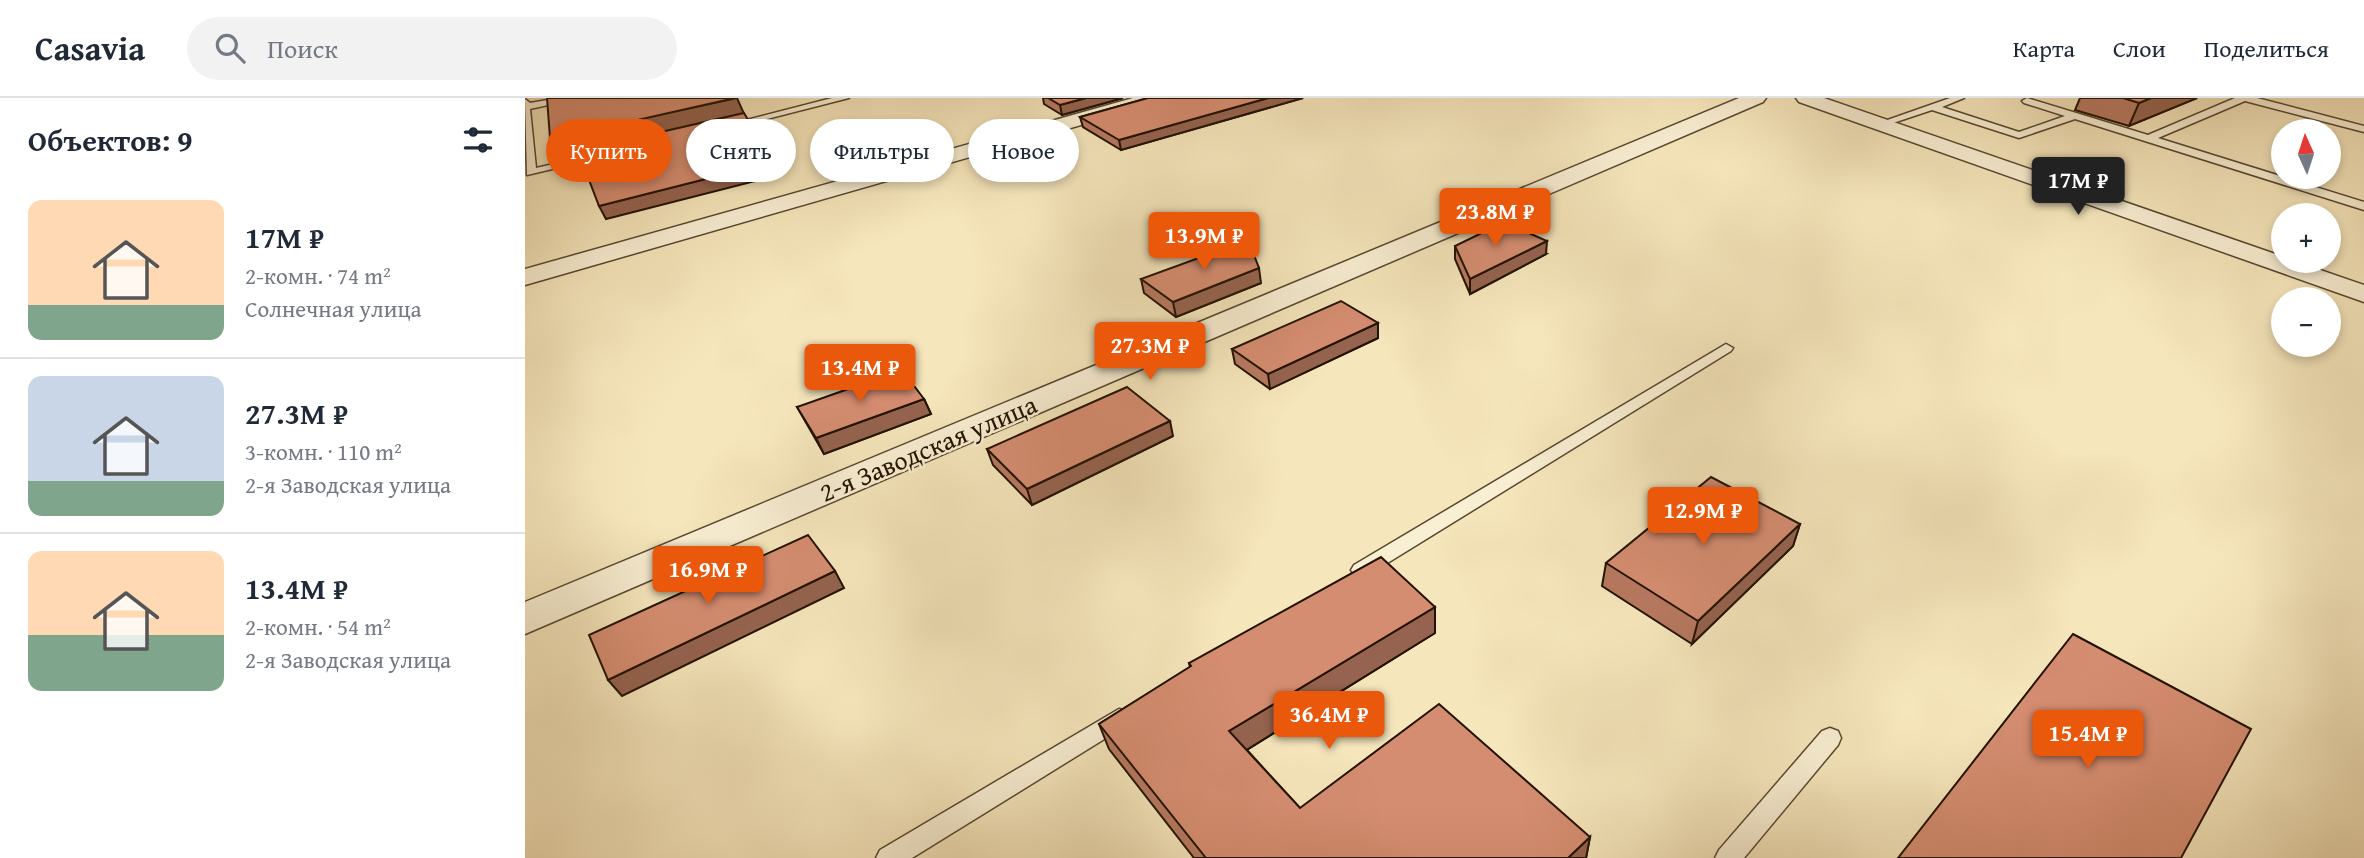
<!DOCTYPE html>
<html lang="ru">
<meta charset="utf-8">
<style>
:root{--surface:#fff;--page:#f2f2f3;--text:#1f2937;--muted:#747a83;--line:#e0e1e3;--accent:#ea580c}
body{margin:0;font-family:"Gentium Book Plus",serif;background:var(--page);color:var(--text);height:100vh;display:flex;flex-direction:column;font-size:26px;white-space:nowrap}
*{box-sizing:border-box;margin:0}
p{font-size:23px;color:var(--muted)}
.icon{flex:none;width:38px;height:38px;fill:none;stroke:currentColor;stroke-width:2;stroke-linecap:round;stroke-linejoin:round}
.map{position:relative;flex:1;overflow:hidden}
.sheet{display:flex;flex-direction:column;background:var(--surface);width:525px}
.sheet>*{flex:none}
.guide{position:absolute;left:21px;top:21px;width:665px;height:63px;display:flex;gap:14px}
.needle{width:46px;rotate:357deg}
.tools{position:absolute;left:1746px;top:21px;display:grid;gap:14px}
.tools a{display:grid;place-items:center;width:70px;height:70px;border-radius:50%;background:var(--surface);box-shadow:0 4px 10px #0003;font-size:35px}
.price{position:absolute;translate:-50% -60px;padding:0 16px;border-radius:7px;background:var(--accent);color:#fff;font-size:23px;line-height:46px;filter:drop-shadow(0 2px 4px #0008)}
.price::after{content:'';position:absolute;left:50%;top:42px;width:21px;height:16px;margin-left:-10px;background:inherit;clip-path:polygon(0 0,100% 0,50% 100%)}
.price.on{background:#222;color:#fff}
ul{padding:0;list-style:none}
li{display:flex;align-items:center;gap:21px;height:175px;padding:0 28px}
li+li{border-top:2px solid var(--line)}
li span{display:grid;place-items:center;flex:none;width:196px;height:140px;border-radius:14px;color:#555}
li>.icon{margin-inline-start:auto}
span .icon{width:84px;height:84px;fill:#fffc;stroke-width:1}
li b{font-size:30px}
h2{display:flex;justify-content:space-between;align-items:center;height:84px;padding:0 28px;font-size:30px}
.chip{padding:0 24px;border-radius:32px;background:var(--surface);box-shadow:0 4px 10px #0003;font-size:24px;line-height:63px}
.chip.on{background:var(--accent);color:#fff}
header{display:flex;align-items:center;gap:42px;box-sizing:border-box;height:98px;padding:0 35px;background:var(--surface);border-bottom:2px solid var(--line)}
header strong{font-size:33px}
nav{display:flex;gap:38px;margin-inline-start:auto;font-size:24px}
.search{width:490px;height:63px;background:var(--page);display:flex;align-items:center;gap:18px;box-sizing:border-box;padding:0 24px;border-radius:38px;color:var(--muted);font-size:26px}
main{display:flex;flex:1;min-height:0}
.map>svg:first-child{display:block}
</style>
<header>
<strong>Casavia</strong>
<div class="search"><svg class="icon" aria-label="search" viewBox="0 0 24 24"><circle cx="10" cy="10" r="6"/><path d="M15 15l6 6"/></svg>Поиск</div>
<nav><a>Карта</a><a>Слои</a><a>Поделиться</a></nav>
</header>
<main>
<section class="sheet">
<h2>Объектов: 9<svg class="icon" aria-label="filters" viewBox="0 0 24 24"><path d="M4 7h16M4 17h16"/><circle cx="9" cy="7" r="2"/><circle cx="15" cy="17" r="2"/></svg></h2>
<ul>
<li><span style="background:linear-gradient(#ffd9b3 75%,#7fa58c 0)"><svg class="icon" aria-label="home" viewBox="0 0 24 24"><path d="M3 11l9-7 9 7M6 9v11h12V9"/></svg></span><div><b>17M ₽</b><p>2-комн. · 74 m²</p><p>Солнечная улица</p></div></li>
<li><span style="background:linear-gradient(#c9d6e8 75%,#7fa58c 0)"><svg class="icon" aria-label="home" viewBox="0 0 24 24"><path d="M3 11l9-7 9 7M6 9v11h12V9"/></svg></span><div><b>27.3M ₽</b><p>3-комн. · 110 m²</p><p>2-я Заводская улица</p></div></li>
<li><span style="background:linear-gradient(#ffd9b3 60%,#7fa58c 0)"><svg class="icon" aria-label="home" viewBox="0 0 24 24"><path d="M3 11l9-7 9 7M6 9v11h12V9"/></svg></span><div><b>13.4M ₽</b><p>2-комн. · 54 m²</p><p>2-я Заводская улица</p></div></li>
</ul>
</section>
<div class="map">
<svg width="1839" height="760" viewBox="0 0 1839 760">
<rect width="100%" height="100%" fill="#f6e6bc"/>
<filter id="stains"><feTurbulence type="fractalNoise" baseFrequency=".00286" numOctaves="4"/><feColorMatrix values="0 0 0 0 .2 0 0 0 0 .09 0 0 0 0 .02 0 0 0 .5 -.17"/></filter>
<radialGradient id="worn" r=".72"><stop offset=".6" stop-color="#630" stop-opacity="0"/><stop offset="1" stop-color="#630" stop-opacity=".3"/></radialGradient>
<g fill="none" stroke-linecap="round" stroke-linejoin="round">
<!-- service casing -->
<g stroke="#57472f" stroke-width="3">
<g id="service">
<polygon points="34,0 55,0 5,11 11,70 77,55 82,58 2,77 0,1 5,5"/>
<polygon points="307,0 324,0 203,31 198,28"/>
<polygon points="1425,0 1439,0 1417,9 1494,34 1540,18 1499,5 1497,3 1502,0 1623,37 1710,0 1732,0 1839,28 1839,34 1720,3 1633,40 1839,104 1839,112 1550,21 1494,40 1407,12 1356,29 1351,26"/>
<polygon points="1201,246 1208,250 1206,253 843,477 829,477 826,472 829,467"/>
<polygon points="594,611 602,613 605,620 602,627 387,760 351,760 355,752"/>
<polygon points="1305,630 1313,633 1316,640 1313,647 1219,760 1190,760 1194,752 1297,633"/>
</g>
</g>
<!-- minor casing -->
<g stroke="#57472f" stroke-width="3">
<g id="minor">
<polygon points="608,0 639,0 636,4 0,187 0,171"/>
<polygon points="1214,0 1241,0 1238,4 0,536 0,504"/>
<polygon points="1271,0 1299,0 1759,159 1759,163 1769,163 1839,187 1839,204 1274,4"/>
</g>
</g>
<!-- service -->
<use href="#service" fill="#f9efd3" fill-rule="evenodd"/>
<!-- minor -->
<use href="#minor" fill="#f9efd3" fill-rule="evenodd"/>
</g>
<!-- wall -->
<g fill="#b77961" stroke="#221200" stroke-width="2">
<polygon points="518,0 598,0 537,17 519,6"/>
<polygon points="623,0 778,0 596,52 558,29 555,19"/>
<polygon points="1555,0 1672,0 1604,28 1550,12"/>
<polygon points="930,148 1021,156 945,196 930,161"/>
<polygon points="616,181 736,185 651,219 619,195"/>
<polygon points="853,225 853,240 745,291 710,266 707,251"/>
<polygon points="399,301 406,316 299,356 272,309"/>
<polygon points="648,338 507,407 468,367 462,351"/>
<polygon points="1275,426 1268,448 1167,546 1077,488 1081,465"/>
<polygon points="910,535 722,652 775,710 1065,739 1061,760 669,760 584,651 574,626 665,569 664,565"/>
</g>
<!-- shaded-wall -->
<g fill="#95634f" stroke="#221200" stroke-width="2">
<polygon points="212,0 220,18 57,56 36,59 25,40"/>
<polygon points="561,0 598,0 537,17 535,7"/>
<polygon points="743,0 778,0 596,52 594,42"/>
<polygon points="1626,0 1672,0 1604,28 1614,5"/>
<polygon points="248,64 254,77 81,121 74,108"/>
<polygon points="1022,143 1021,156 945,196 945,181"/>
<polygon points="734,170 736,185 651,219 648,204"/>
<polygon points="853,225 853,240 745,291 743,276"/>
<polygon points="399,301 406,316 299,356 291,340"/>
<polygon points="645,323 648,338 507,407 502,391"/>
<polygon points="1275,426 1268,448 1167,546 1173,523"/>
<polygon points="310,473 319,490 97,598 83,582"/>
<polygon points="910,509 910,535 710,659 704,633"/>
<polygon points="1065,739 1061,760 1043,760"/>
</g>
<!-- building -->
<g fill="#d58d71" stroke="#221200" stroke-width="2">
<polygon points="22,0 210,0 46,37 25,40"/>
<polygon points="523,0 561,0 535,7"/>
<polygon points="623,0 743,0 594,42 555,19"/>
<polygon points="1598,0 1626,0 1614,5"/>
<polygon points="219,15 248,64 74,108 53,53"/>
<polygon points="979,124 1022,143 945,181 930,148"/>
<polygon points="723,142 734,170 648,204 616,181"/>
<polygon points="816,203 853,225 743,276 707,251"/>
<polygon points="377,272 399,301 291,340 272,309"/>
<polygon points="602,289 645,323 502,391 462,351"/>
<polygon points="1186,379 1275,426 1173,523 1081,465"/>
<polygon points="283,437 310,473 83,582 64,537"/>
<polygon points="856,459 910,509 704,633 775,710 914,606 1065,739 1043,760 681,760 574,626 666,568 664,565"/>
<polygon points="1548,536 1726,631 1656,760 1373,760"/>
</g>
<g text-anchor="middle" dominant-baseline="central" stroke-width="5" stroke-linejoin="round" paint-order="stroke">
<!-- street labels -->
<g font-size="26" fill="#221200" stroke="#f9efd3">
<text transform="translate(403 350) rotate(-23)">2-я Заводская улица</text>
</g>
</g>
<rect width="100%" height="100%" filter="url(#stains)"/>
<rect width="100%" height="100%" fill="url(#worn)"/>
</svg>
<div class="tools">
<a><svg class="needle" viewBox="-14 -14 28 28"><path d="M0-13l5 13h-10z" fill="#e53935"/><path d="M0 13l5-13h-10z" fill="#747a83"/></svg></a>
<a>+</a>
<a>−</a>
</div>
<b class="price on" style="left:1553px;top:119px">17M ₽</b>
<b class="price" style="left:970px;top:150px">23.8M ₽</b>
<b class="price" style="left:679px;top:174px">13.9M ₽</b>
<b class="price" style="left:625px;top:284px">27.3M ₽</b>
<b class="price" style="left:335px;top:306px">13.4M ₽</b>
<b class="price" style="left:1178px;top:449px">12.9M ₽</b>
<b class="price" style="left:183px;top:508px">16.9M ₽</b>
<b class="price" style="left:804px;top:653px">36.4M ₽</b>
<b class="price" style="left:1563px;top:672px">15.4M ₽</b>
<div class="guide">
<a class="chip on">Купить</a>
<a class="chip">Снять</a>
<a class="chip">Фильтры</a>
<a class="chip">Новое</a>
</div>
</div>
</main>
